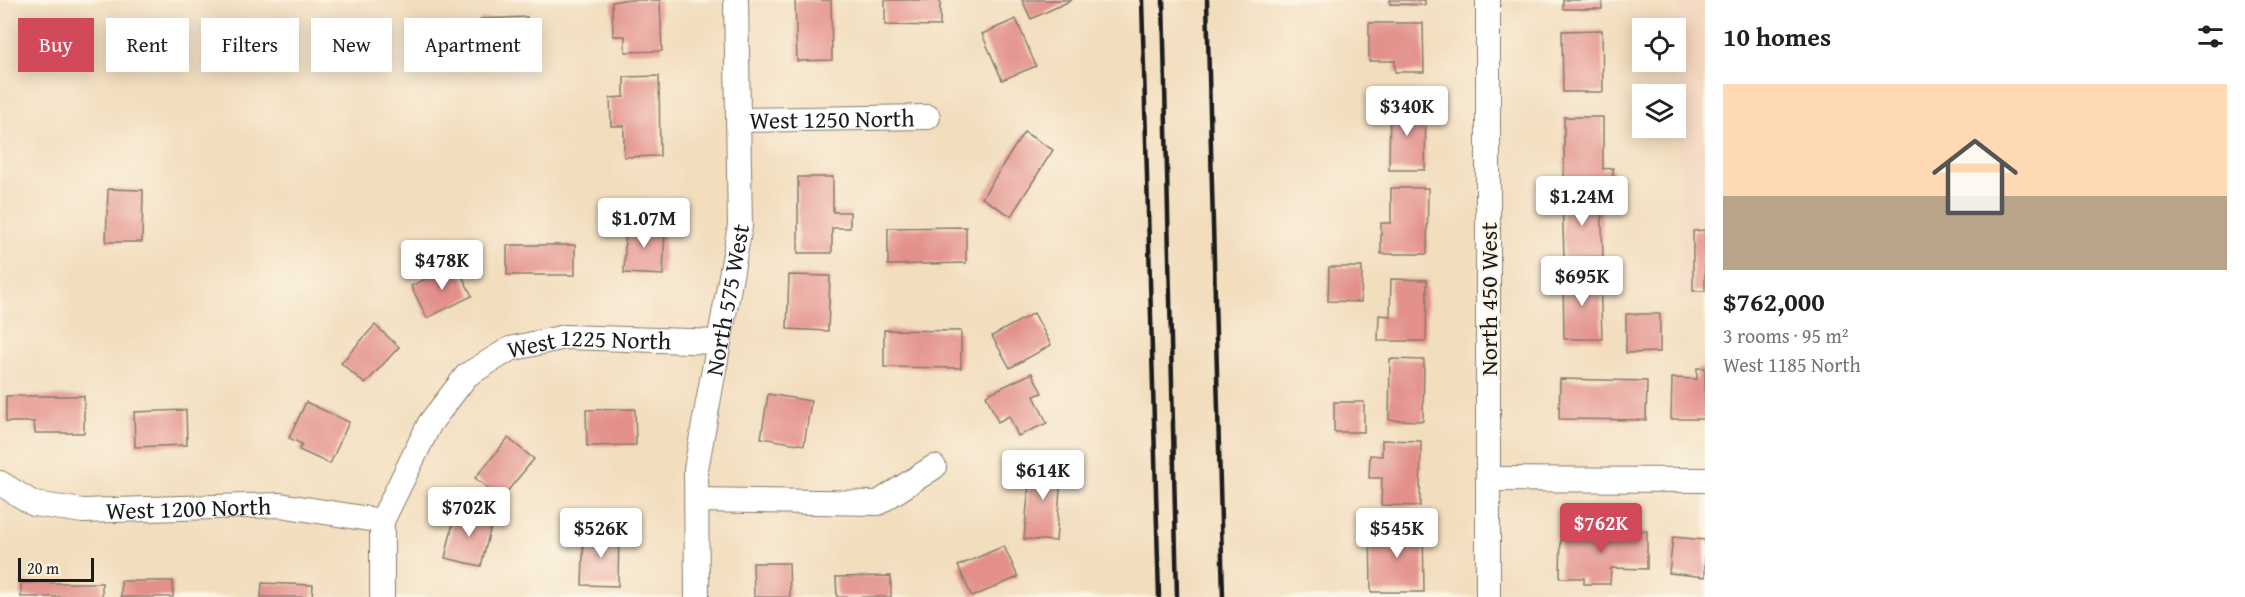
<!DOCTYPE html>
<meta charset="utf-8">
<style>
:root{--surface:#fff;--page:#f2f2f2;--text:#202124;--muted:#757577;--line:#e0e0e0;--accent:#d1495b}
body{margin:0;font-family:"Gentium Book Plus",serif;background:var(--page);color:var(--text);height:100vh;display:flex;flex-direction:column;font-size:22px;white-space:nowrap}
*{box-sizing:border-box;margin:0}
p{font-size:20px;color:var(--muted)}
.icon{flex:none;width:33px;height:33px;fill:none;stroke:currentColor;stroke-width:2;stroke-linecap:round;stroke-linejoin:round}
.map{position:relative;flex:1;overflow:hidden}
.panel{display:flex;flex-direction:column;background:var(--surface);width:540px}
.panel>*{flex:none}
.hud{position:absolute;left:18px;top:18px;width:570px;height:54px;display:flex;gap:12px}
.controls{position:absolute;left:1632px;top:18px;display:grid;gap:12px}
.controls a{display:grid;place-items:center;width:54px;height:54px;border-radius:0px;background:var(--surface);box-shadow:0 3px 15px #0003;font-size:30px}
.scale{position:absolute;left:18px;bottom:15px;width:76px;box-sizing:border-box;padding-left:6px;border:3px solid #1c1c1c;border-top:0;font-size:16px;line-height:21px;white-space:nowrap;color:#1c1c1c;-webkit-text-stroke:4px #fcf5e5;paint-order:stroke}
.price{position:absolute;translate:-50% -51px;padding:0 14px;border-radius:6px;background:#fff;color:#222;font-size:20px;line-height:39px;filter:drop-shadow(0 2px 3px #0008)}
.price::after{content:'';position:absolute;left:50%;top:36px;width:18px;height:14px;margin-left:-9px;background:inherit;clip-path:polygon(0 0,100% 0,50% 100%)}
.price.on{background:var(--accent);color:#fff}
ul{padding:0;list-style:none}
li{display:grid;align-content:center;gap:12px;height:318px;padding:0 18px}
li+li{border-top:2px solid var(--line)}
li span{display:grid;place-items:center;height:186px;border-radius:0px;color:#555}
li>.icon{margin-inline-start:auto}
span .icon{width:108px;height:108px;fill:#fffc;stroke-width:1}
li b{font-size:26px}
h2{display:flex;justify-content:space-between;align-items:center;height:72px;padding:0 18px;font-size:26px}
.chip{padding:0 21px;border-radius:0px;background:var(--surface);box-shadow:0 3px 15px #0003;font-size:21px;line-height:54px}
.chip.on{background:var(--accent);color:#fff}
main{display:flex;flex:1;min-height:0}
.map>svg:first-child{display:block}
</style>
<main>
<div class="map">
<svg width="1705" height="597" viewBox="0 0 1705 597">
<rect width="100%" height="100%" fill="#fcf5e5"/>
<filter id="ink" filterUnits="userSpaceOnUse"><feTurbulence type="fractalNoise" baseFrequency=".0167" numOctaves="2"/><feDisplacementMap in="SourceGraphic" scale="12" xChannelSelector="R" yChannelSelector="G"/><feConvolveMatrix kernelMatrix="1 2 1 2 8 2 1 2 1" color-interpolation-filters="sRGB"/></filter>
<filter id="wash" filterUnits="userSpaceOnUse"><feTurbulence type="fractalNoise" baseFrequency=".008" numOctaves="4" result="noise"/><feDisplacementMap in="SourceGraphic" scale="24" xChannelSelector="R" yChannelSelector="G"/><feGaussianBlur stdDeviation="1.35" result="paint"/><feColorMatrix in="noise" values="0 0 0 0 0 0 0 0 0 0 0 0 0 0 0 0 0 1.4 0 .05"/><feComposite in="paint" operator="in"/></filter>
<g filter="url(#wash)">
<rect width="100%" height="100%" fill="#f2ddbd"/>
<!-- built -->
<polygon fill="#f2d5bd" points="1680,0 1705,0 1705,300 1678,299"/>
<g id="blocks">
<!-- building -->
<g fill="#e3908b">
<polygon points="623,0 660,0 662,51 625,52 625,36 613,36 612,2"/>
<polygon points="795,0 831,0 832,60 797,61"/>
<polygon points="885,0 940,0 940,26 885,25"/>
<polygon points="1022,0 1072,0 1031,19"/>
<polygon points="1390,0 1425,0 1425,5 1390,4"/>
<rect x="1563" y="0" width="39" height="9"/>
<polygon points="527,17 528,43 480,43 480,19"/>
<polygon points="1016,19 1036,66 1002,80 982,34"/>
<polygon points="1369,23 1423,23 1424,72 1395,72 1395,61 1369,61"/>
<polygon points="1602,30 1603,92 1563,92 1562,31"/>
<polygon points="659,76 660,156 624,157 624,126 611,126 610,98 624,97 624,77"/>
<polygon points="1390,103 1426,104 1425,170 1389,170"/>
<polygon points="1564,117 1603,117 1603,169 1613,168 1613,180 1564,180"/>
<polygon points="1024,132 1053,150 1011,216 982,198"/>
<polygon points="798,177 833,177 833,212 850,212 850,228 832,228 832,253 798,253"/>
<polygon points="1391,188 1428,188 1427,254 1381,254 1381,223 1391,223"/>
<polygon points="108,189 143,190 142,242 106,242"/>
<polygon points="1601,196 1603,257 1564,258 1562,197"/>
<polygon points="626,222 665,225 663,275 624,273"/>
<polygon points="966,227 966,263 888,265 888,228"/>
<polygon points="1705,230 1705,291 1693,291 1693,231"/>
<rect x="507" y="245" width="68" height="30"/>
<polygon points="456,264 472,296 427,318 411,286"/>
<polygon points="1329,267 1362,267 1361,302 1328,301"/>
<polygon points="789,275 830,276 828,331 787,329"/>
<polygon points="1600,275 1602,339 1564,339 1563,276"/>
<polygon points="1391,279 1427,280 1426,341 1378,341 1379,315 1390,316"/>
<polygon points="1034,313 1051,345 1010,368 992,336"/>
<polygon points="1626,314 1660,314 1660,352 1626,353"/>
<polygon points="375,325 399,347 365,384 341,363"/>
<polygon points="884,330 961,331 961,368 884,367"/>
<polygon points="1390,359 1424,360 1423,421 1389,420"/>
<polygon points="1697,368 1705,368 1705,419 1671,419 1672,378 1697,379"/>
<polygon points="1032,373 1042,393 1034,396 1047,423 1018,436 1009,416 998,422 986,395"/>
<polygon points="1560,379 1647,381 1646,420 1559,419"/>
<polygon points="768,394 811,401 804,445 761,438"/>
<polygon points="6,396 84,396 84,433 35,433 34,422 6,422"/>
<polygon points="306,402 349,422 330,464 299,450 302,444 289,438"/>
<rect x="1334" y="402" width="30" height="30"/>
<polygon points="635,409 636,445 587,446 586,410"/>
<polygon points="186,410 187,445 135,447 134,412"/>
<polygon points="508,438 534,459 501,499 475,478"/>
<polygon points="1382,440 1421,441 1420,506 1381,505 1382,478 1369,478 1370,455 1382,456"/>
<polygon points="1031,461 1062,463 1056,541 1024,539"/>
<polygon points="456,510 493,518 481,566 445,558"/>
<polygon points="1370,526 1423,526 1424,592 1371,592"/>
<polygon points="1561,530 1647,531 1647,569 1611,568 1610,584 1584,584 1584,578 1560,578"/>
<polygon points="584,531 619,532 618,586 582,585"/>
<polygon points="1673,537 1705,540 1705,577 1669,573"/>
<polygon points="1004,546 1018,577 972,597 958,566"/>
<polygon points="753,563 789,563 790,597 754,597"/>
<polygon points="891,576 891,597 837,597 836,577"/>
<rect x="121" y="581" width="52" height="16"/>
<rect x="21" y="583" width="81" height="14"/>
<polygon points="262,583 313,585 312,597 261,597"/>
</g>
</g>
</g>
<g filter="url(#ink)">
<use href="#blocks" fill-opacity="0" stroke="#877c6c" stroke-width="1.5"/>
<g fill="none" stroke-linecap="round" stroke-linejoin="round">
<!-- street casing -->
<g stroke="#877c6c" stroke-width="26">
<g id="street">
<path id="s1" d="M738 120 928 117"/>
<polyline points="1488,479 1705,480"/>
<path id="s2" d="M0 483 34 504 83 511 280 505 382 521"/>
<polyline points="697,500 878,503 934,467"/>
<path id="s3" d="M382 597V521L430 423 467 375 510 349 565 337 719 342"/>
<path id="s4" d="M697 597 696 469 740 226 736 0"/>
<polyline points="1488,597 1488,0"/>
</g>
</g>
<!-- street -->
<use href="#street" stroke="#fff" stroke-width="24"/>
<!-- rail -->
<g stroke="#1c1c1c" stroke-width="4.5">
<polyline points="1142,0 1159,597"/>
<polyline points="1163,0 1177,597"/>
<polyline points="1207,0 1223,597"/>
</g>
</g>
</g>
<g text-anchor="middle" dominant-baseline="central" stroke-width="4.5" stroke-linejoin="round" paint-order="stroke">
<!-- street labels -->
<g font-size="24" fill="#1c1c1c" stroke="#fcf5e5">
<text stroke="none"><textPath href="#s1" startOffset="94">West 1250 North</textPath></text>
<text stroke="none"><textPath href="#s4" startOffset="300">North 575 West</textPath></text>
<text transform="translate(1488 299) rotate(-90)">North 450 West</text>
<text stroke="none"><textPath href="#s3" startOffset="376">West 1225 North</textPath></text>
<text stroke="none"><textPath href="#s2" startOffset="195">West 1200 North</textPath></text>
</g>
</g>
</svg>
<div class="controls">
<a><svg class="icon" aria-label="locate" viewBox="0 0 24 24"><circle cx="12" cy="12" r="6"/><path d="M12 2v4M12 18v4M2 12h4M18 12h4"/></svg></a>
<a><svg class="icon" aria-label="layers" viewBox="0 0 24 24"><path d="M12 4l9 5-9 5-9-5zM3 14l9 5 9-5"/></svg></a>
</div>
<div class="scale">20 m</div>
<b class="price" style="left:1407px;top:137px">$340K</b>
<b class="price" style="left:1582px;top:227px">$1.24M</b>
<b class="price" style="left:644px;top:249px">$1.07M</b>
<b class="price" style="left:442px;top:291px">$478K</b>
<b class="price" style="left:1582px;top:307px">$695K</b>
<b class="price" style="left:1043px;top:501px">$614K</b>
<b class="price" style="left:469px;top:538px">$702K</b>
<b class="price on" style="left:1601px;top:554px">$762K</b>
<b class="price" style="left:601px;top:559px">$526K</b>
<b class="price" style="left:1397px;top:559px">$545K</b>
<div class="hud">
<a class="chip on">Buy</a>
<a class="chip">Rent</a>
<a class="chip">Filters</a>
<a class="chip">New</a>
<a class="chip">Apartment</a>
</div>
</div>
<section class="panel">
<h2>10 homes<svg class="icon" aria-label="filters" viewBox="0 0 24 24"><path d="M4 7h16M4 17h16"/><circle cx="9" cy="7" r="2"/><circle cx="15" cy="17" r="2"/></svg></h2>
<ul>
<li><span style="background:linear-gradient(#ffd9b3 60%,#b9a48a 0)"><svg class="icon" aria-label="home" viewBox="0 0 24 24"><path d="M3 11l9-7 9 7M6 9v11h12V9"/></svg></span><div><b>$762,000</b><p>3 rooms · 95 m²</p><p>West 1185 North</p></div></li>
</ul>
</section>
</main>
